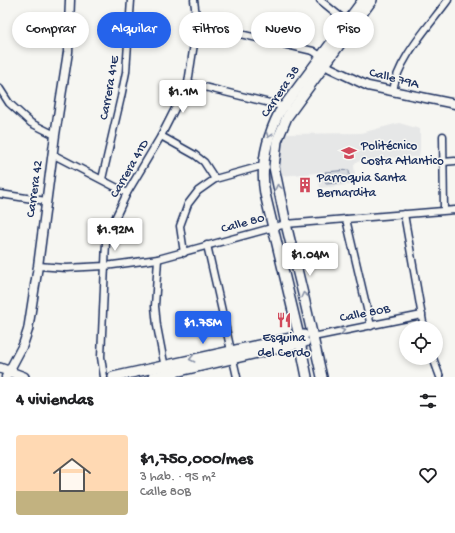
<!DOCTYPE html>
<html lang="es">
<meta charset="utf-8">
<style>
:root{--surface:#fff;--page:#f2f2f2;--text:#202124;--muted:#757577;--accent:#2563eb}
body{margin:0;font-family:"Gochi Hand",sans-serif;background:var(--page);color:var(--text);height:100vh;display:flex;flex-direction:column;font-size:15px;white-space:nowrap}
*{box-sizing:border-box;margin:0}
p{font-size:13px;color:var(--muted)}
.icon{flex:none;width:22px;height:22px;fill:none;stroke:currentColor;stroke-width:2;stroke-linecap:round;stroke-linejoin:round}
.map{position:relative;height:377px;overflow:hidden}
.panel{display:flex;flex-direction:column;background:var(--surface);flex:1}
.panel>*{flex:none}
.top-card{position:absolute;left:12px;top:12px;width:431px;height:36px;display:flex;gap:8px}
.controls{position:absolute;left:399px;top:321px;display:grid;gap:8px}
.controls a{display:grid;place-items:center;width:44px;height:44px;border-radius:50%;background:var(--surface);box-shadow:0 2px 6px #0003;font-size:20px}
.price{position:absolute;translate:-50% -34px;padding:0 9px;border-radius:4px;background:#fff;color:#222;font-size:13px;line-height:26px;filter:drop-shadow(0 1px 2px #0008)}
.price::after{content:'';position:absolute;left:50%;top:24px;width:12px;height:9px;margin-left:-6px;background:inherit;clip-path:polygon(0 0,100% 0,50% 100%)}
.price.on{background:var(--accent);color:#fff}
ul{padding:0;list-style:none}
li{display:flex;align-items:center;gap:12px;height:100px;padding:0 16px}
li span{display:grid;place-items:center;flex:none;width:112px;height:80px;border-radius:4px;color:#555}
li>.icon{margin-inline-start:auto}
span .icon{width:48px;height:48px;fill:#fffc;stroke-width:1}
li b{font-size:17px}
h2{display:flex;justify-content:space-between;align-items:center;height:48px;padding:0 16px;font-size:17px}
.tag{padding:0 14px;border-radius:18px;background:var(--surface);box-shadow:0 2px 6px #0003;font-size:14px;line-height:36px}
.tag.on{background:var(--accent);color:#fff}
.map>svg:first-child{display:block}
</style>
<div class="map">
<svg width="455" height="377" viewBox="0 0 455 377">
<rect width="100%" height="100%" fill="#f6f6f2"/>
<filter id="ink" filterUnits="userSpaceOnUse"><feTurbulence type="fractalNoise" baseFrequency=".025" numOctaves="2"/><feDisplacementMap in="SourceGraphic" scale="8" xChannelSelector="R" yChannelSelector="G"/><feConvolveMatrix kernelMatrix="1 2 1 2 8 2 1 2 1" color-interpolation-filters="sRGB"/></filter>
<g filter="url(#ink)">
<!-- built -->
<polygon fill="#e6e7e7" points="399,123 420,129 420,149 419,157 382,158 356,162 354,165 356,184 320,188 317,173 280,176 278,162 282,140 285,134 361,133"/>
<!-- green -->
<polygon fill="#d6d9dd" stroke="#78849e" points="349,170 350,182 326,184 325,172"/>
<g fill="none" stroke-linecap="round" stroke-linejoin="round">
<!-- minor casing -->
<g stroke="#1b2f5e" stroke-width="9">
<g id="minor">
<polyline points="320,0 347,22"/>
<polyline points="197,24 313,51 322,57"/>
<polyline points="188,83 286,107"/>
<polyline points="0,89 9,103 31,123 55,135"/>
<path d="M393 92C396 61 430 25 448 0"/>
<polyline points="161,136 195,155 204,162 215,179"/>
<polyline points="443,136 444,210"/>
<polyline points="52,154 127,193"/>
<polyline points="443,162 455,161"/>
<polyline points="102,179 121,97 126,72 131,0"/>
<polyline points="0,194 46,201"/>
<polyline points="404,214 424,328"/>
<polyline points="346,219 371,326"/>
<polyline points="207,245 237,377"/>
<polyline points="184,253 180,226 188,204 198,191 215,179 258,167 266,167"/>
<polyline points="158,259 155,306 157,326 165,368"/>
<polyline points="38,266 66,268 105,266 158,259 286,224 455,210"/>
<polyline points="313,337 422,315"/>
<polyline points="433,358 440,377"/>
<polyline points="104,377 101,357 106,242 111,227 127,193 161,136 188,83 197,24 194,0"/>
</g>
</g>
<!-- tertiary casing -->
<g stroke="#1b2f5e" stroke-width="11">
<g id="tertiary">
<polyline points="323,59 325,64 330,68 368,86 455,104"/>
<polyline points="6,377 23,345 28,330 38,266 55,135 68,52 70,0"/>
</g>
</g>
<!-- secondary casing -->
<g stroke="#1b2f5e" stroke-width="12">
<g id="secondary">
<polyline points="0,368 24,377"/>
<polyline points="113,377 304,335"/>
<polyline points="153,377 305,342"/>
<path d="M307 377 298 332 265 194C260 165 266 139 279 113L363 0"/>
<polyline points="322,377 304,298 286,224 274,167 277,141 287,117 372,0"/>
</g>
</g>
<!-- minor -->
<use href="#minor" stroke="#f6f6f2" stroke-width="6"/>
<!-- tertiary -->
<use href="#tertiary" stroke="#f6f6f2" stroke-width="8"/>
<!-- secondary -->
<use href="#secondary" stroke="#f6f6f2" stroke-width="9"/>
</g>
<!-- one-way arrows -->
<defs><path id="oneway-chevron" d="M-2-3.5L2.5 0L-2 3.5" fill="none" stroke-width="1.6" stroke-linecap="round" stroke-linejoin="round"/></defs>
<g stroke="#8892a8">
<use href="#oneway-chevron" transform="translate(269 135) rotate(109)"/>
<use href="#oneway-chevron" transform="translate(278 187) rotate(-102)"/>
<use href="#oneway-chevron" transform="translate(304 295) rotate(-103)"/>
<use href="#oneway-chevron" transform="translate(342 331) rotate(-11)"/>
<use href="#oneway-chevron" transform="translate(192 359) rotate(167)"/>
</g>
</g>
<!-- icons -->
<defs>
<g id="university-bare" transform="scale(1.2)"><path d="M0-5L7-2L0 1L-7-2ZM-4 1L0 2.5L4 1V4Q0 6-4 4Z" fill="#d1495b" stroke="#f6f6f2" stroke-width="2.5" paint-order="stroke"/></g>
<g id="building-bare" transform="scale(1.2)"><path d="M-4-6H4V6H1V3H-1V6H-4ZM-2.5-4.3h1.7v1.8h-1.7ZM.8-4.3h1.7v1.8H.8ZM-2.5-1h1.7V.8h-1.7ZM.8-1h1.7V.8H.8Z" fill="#d1495b" stroke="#f6f6f2" stroke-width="2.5" paint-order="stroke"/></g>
<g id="restaurant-bare" transform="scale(1.2)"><path d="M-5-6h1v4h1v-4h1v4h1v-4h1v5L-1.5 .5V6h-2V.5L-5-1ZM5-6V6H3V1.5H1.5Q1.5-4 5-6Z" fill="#d1495b" stroke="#f6f6f2" stroke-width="2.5" paint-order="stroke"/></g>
</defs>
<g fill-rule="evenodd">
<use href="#university-bare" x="349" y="153"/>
<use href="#building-bare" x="305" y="185"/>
<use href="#restaurant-bare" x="284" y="320"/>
</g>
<g text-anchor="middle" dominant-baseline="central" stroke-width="3" stroke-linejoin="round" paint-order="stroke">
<!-- street labels -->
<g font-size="13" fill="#1b2f5e" stroke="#f6f6f2">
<text transform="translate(394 79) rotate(14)">Calle 79A</text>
<text transform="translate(110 88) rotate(-80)">Carrera 41E</text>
<text transform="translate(281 92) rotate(-56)">Carrera 38</text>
<text transform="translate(130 169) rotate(-60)">Carrera 41D</text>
<text transform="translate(35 189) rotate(-82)">Carrera 42</text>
<text transform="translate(243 224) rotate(-15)">Calle 80</text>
<text transform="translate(365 314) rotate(-11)">Calle 80B</text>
</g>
<!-- poi labels -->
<g font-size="13" fill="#1b2f5e" stroke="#f6f6f2" text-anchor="start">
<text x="361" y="146">Politécnico<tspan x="361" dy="15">Costa Atlantico</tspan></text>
<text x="317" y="178">Parroquia Santa<tspan x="317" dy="15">Bernardita</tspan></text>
<text x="284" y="338" text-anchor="middle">Esquina<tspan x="284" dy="15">del Cerdo</tspan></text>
</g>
</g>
</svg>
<div class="controls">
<a><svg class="icon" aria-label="locate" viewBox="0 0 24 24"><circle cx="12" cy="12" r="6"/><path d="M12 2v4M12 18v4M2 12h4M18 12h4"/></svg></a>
</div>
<b class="price" style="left:183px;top:114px">$1.1M</b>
<b class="price" style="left:115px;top:252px">$1.92M</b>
<b class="price" style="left:310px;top:277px">$1.04M</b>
<b class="price on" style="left:203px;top:345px">$1.75M</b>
<div class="top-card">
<a class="tag">Comprar</a>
<a class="tag on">Alquilar</a>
<a class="tag">Filtros</a>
<a class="tag">Nuevo</a>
<a class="tag">Piso</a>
</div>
</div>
<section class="panel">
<h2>4 viviendas<svg class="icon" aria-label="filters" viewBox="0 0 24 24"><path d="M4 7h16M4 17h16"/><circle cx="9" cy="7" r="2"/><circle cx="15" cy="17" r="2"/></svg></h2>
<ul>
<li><span style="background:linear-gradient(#ffd9b3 70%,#c2b280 0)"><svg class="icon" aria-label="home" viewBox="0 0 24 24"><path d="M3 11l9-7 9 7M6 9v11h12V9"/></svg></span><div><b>$1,750,000/mes</b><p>3 hab. · 95 m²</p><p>Calle 80B</p></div><svg class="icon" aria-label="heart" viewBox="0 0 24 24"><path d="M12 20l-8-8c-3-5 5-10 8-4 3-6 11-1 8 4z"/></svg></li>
</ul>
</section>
